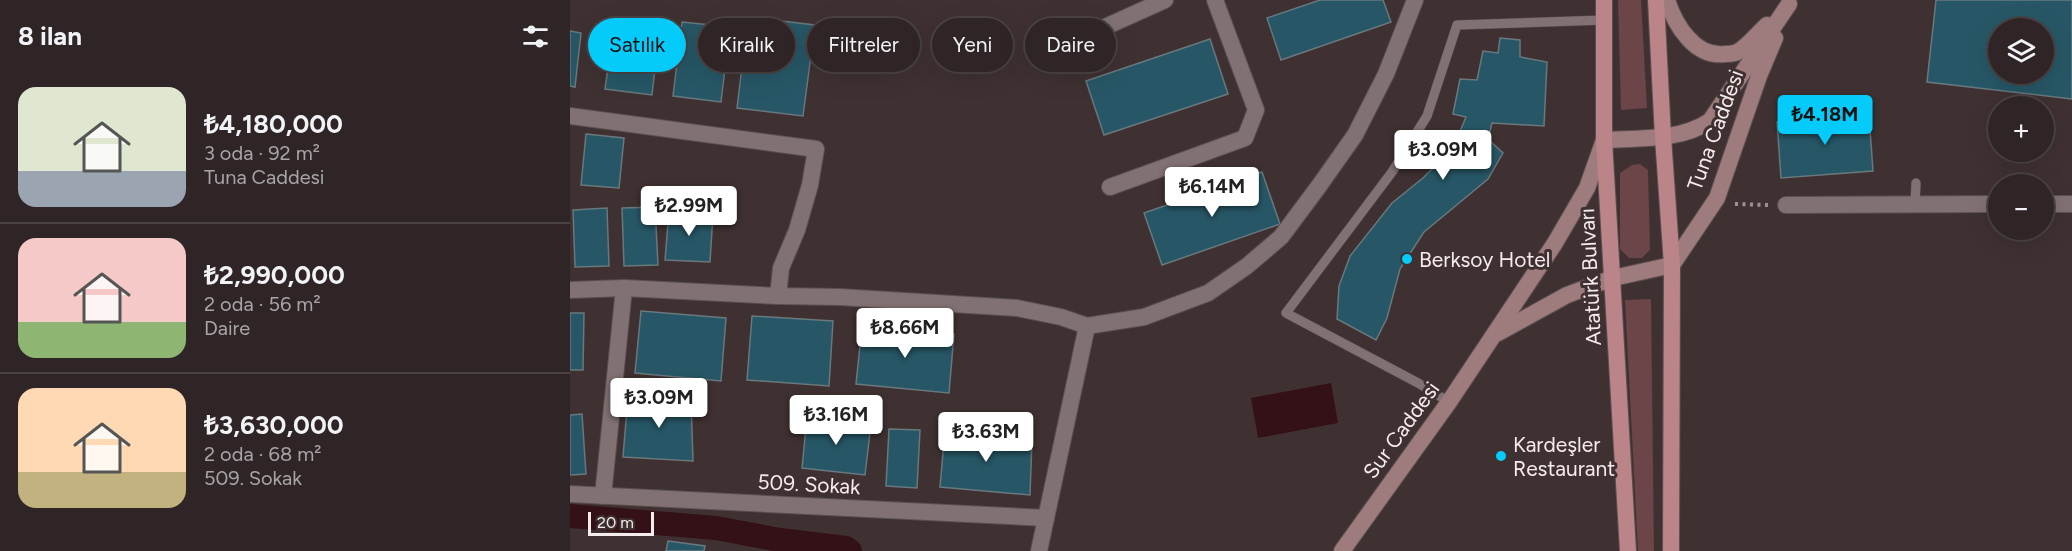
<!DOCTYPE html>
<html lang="tr">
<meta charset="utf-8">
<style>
:root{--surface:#2f2526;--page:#3b3132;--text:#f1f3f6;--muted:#a7a5a7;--line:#4a4243;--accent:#04cbf9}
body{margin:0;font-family:Figtree,sans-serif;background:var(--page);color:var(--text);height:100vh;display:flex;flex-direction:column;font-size:22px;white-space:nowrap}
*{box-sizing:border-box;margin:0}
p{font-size:20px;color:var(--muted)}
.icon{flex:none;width:33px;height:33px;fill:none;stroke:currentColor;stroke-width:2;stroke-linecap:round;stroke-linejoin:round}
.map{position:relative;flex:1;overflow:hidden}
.details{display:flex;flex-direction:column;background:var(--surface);width:570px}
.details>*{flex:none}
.hud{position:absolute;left:18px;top:18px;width:570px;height:54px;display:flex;gap:12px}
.buttons{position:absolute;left:1418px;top:18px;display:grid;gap:12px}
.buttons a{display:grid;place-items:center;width:66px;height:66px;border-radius:50%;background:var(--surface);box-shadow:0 6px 24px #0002,0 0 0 2px var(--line);font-size:30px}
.scale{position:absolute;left:18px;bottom:15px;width:66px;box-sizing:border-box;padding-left:6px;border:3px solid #f6eced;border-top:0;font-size:16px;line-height:21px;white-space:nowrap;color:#f6eced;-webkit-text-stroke:4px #3f3132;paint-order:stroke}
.price{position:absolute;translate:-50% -51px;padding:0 14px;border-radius:6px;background:#fff;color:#222;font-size:20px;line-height:39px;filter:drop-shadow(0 2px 3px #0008)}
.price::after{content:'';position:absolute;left:50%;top:36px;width:18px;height:14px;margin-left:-9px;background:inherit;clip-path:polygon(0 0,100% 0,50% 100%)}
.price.selected{background:var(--accent);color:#111}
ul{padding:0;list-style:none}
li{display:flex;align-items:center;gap:18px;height:150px;padding:0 18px}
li+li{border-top:2px solid var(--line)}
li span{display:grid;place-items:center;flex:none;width:168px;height:120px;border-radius:18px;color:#555}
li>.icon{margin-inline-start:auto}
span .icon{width:72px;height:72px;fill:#fffc;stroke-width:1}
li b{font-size:26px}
h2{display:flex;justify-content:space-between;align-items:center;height:72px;padding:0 18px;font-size:26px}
.pill{padding:0 21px;border-radius:27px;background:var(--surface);box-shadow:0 6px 24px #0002,0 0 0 2px var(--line);font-size:21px;line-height:54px}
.pill.selected{background:var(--accent);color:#111}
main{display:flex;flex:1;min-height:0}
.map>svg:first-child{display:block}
</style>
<main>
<section class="details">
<h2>8 ilan<svg class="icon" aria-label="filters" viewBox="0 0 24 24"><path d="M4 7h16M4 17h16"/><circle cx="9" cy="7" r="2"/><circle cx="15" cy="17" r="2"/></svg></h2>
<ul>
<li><span style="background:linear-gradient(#dfe7d0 70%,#9aa5b1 0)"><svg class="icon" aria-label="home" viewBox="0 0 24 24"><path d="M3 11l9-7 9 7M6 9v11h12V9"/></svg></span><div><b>₺4,180,000</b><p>3 oda · 92 m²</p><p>Tuna Caddesi</p></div></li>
<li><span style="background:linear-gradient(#f6c9c9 70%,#8fb573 0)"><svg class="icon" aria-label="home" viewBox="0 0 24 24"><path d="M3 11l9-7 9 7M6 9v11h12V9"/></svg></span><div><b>₺2,990,000</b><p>2 oda · 56 m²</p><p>Daire</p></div></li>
<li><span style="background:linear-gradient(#ffd9b3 70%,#c2b280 0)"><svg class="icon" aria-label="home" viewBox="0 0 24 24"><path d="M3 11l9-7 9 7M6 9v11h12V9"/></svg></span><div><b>₺3,630,000</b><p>2 oda · 68 m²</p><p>509. Sokak</p></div></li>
</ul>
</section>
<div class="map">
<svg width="1502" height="551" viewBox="0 0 1502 551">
<rect width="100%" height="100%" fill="#3f3132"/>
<!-- green -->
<g fill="#6b4548">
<polygon points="1048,0 1071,0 1077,108 1051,110"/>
<polygon points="1070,164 1078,170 1080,250 1072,258 1059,258 1050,249 1050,173 1062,165"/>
<polygon points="1081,299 1084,551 1068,551 1055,300"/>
</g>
<!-- water -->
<polygon fill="#341116" points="761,383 768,423 688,438 681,398"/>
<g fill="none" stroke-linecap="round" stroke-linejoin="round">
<!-- canal -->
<polyline stroke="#341116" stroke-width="24" points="0,516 146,528 210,540 276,548 280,551"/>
</g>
<!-- building -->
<g fill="#275766" stroke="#68787d" stroke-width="1.5" fill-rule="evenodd">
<polygon points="750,0 813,0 821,22 711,60 697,18"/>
<path d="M1366 0H1502V99L1357 82ZM1428 28H1473V74H1428Z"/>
<polygon points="178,17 245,25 233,116 167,108"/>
<polygon points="112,22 160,27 151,102 103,96"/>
<polygon points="0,31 11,33 5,87 0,86"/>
<polygon points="930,38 950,40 950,57 977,62 974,126 922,123 918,139 933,153 918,179 854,232 830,269 817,318 806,340 767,319 769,286 780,256 822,203 853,178 883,148 896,117 883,114 890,79 907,80 913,51 928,53"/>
<polygon points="640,39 658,94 534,135 516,81"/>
<polygon points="41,46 87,52 82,95 35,89"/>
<polygon points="1299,115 1303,171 1211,178 1207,122"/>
<polygon points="16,134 54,138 49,188 11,185"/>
<polygon points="692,172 710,224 592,265 574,213"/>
<polygon points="85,207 88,265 54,266 52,208"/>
<polygon points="37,208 39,266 5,267 3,210"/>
<polygon points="99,211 143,214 140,262 95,260"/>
<polygon points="71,311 156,318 151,381 65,373"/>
<polygon points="0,313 14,313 13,370 0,370"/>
<polygon points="182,316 263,321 259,386 177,380"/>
<polygon points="292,326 384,334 379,393 286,384"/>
<polygon points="58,396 121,400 123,461 53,457"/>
<polygon points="12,414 16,474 0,475 0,415"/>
<polygon points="237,417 301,424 295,475 232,468"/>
<polygon points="319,429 350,430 347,488 316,486"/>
<polygon points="375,430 462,441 460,495 370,487"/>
<polygon points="98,541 135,546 134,551 96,551"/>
</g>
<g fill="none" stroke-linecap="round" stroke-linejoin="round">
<!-- service casing -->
<g stroke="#5b5050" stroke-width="10">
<g id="service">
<polyline points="1345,204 1346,183"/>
<polyline points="879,402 848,383 716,313 822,172 857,116 887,25 1035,20"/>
</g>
</g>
<!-- minor casing -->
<g stroke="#5b5050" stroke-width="18">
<g id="minor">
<polyline points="493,46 595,0"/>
<polyline points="0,116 246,149 240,185 227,230 211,268 208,296 270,297 447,308 491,317 517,326 574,317 638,293 677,266 711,237 749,186 785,135 816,74 845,0"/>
<polyline points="540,187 675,138 686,110 645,0"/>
<polyline points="1473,204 1502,204"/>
<polyline points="1216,205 1428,204"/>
<polyline points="0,290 54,288 208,296"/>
<polyline points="0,494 476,518"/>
<polyline points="33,496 54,288"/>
<polyline points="469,551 517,326"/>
</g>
</g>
<!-- secondary casing -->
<g stroke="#5b5050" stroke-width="18">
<g id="secondary">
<path d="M1097 0C1105 25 1125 58 1155 54 1160 54 1165 54 1169 51 1179 45 1188 33 1197 25"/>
<polyline points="928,333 997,295 1043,278 1102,265 1147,198 1189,76 1205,38"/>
<path d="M772 551 879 402 985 243 1017 188 1034 140C1069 138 1110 141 1140 121L1219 4"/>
</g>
</g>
<!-- primary casing -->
<g stroke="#5b5050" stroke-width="18">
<g id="primary">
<polyline points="1034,0 1034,140 1058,551"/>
<polyline points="1086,0 1093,137 1102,265 1101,551"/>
</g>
</g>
<!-- path -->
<polyline stroke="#9d9192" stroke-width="4" stroke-dasharray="3 4.5" stroke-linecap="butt" points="1165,204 1199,205"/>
<!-- service -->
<use href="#service" stroke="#827172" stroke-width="9"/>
<!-- minor -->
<use href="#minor" stroke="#827172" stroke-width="16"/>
<!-- secondary -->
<use href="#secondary" stroke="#9e7b7d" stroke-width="16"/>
<!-- primary -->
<use href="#primary" stroke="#ba8489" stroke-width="16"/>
</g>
<!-- markers -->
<g fill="#04cbf9" stroke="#3f3132" stroke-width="2">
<circle cx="837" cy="259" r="6"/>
<circle cx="931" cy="456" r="6"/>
</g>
<g text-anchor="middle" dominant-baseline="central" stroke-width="6" stroke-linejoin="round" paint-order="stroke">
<!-- street labels -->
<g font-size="21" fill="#f6eced" stroke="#3f3132">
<text transform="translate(1145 130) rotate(-70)">Tuna Caddesi</text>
<text transform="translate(1020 277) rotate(-93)">Atatürk Bulvarı</text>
<text transform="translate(831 430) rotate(-54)">Sur Caddesi</text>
<text transform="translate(239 484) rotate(3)">509. Sokak</text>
</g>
<!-- poi labels -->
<g font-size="21" fill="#f6eced" stroke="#3f3132" text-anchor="start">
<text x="849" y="259">Berksoy Hotel</text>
<text x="943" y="444">Kardeşler<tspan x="943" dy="24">Restaurant</tspan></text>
</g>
</g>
</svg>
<div class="buttons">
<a><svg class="icon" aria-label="layers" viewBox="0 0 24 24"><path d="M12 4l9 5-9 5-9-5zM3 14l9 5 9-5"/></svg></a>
<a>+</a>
<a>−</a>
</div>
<div class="scale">20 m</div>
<b class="price selected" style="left:1255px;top:146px">₺4.18M</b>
<b class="price" style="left:873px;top:181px">₺3.09M</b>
<b class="price" style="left:642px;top:218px">₺6.14M</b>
<b class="price" style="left:119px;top:237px">₺2.99M</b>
<b class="price" style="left:335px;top:359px">₺8.66M</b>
<b class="price" style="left:89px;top:429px">₺3.09M</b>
<b class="price" style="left:266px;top:446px">₺3.16M</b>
<b class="price" style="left:416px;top:463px">₺3.63M</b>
<div class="hud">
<a class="pill selected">Satılık</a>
<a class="pill">Kiralık</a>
<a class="pill">Filtreler</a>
<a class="pill">Yeni</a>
<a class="pill">Daire</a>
</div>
</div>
</main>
